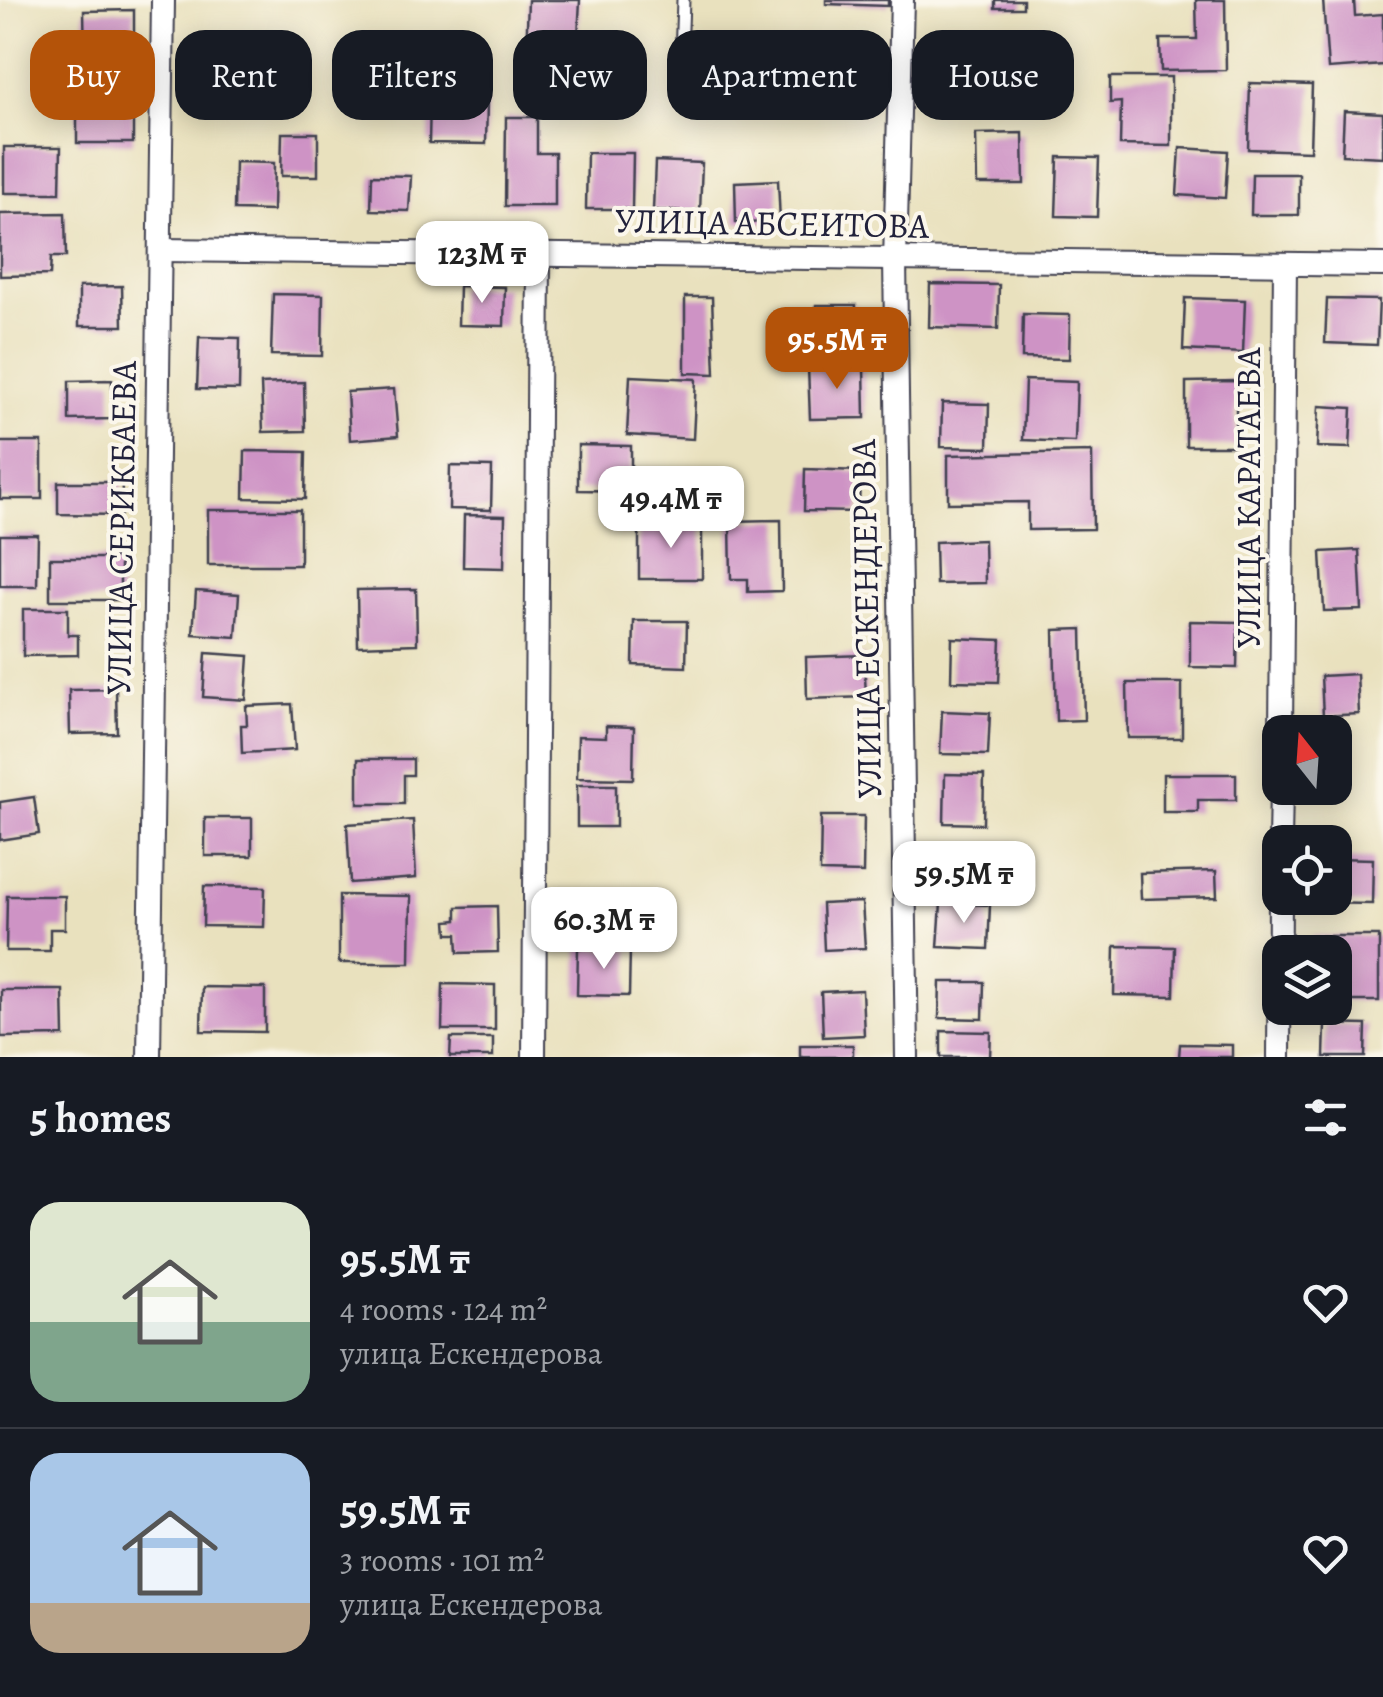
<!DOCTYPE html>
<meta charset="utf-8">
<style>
:root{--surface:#171b24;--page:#20242c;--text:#f1f3f6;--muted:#9ea1a6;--line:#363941;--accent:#b45309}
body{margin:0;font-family:Alegreya,serif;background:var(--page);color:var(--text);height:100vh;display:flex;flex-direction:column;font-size:38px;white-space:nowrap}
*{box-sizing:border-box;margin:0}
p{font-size:32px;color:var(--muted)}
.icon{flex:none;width:55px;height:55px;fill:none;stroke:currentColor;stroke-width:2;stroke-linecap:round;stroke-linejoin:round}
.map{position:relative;height:1057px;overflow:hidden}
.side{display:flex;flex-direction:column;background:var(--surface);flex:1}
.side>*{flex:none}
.top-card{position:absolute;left:30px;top:30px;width:1325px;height:90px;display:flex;gap:20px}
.needle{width:65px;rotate:343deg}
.controls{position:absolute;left:1262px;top:715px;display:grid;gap:20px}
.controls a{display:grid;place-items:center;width:90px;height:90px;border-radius:20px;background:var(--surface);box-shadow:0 5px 25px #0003;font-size:50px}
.price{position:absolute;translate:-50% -85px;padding:0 22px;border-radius:20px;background:#fff;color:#222;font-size:32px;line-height:65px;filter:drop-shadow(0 2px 5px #0008)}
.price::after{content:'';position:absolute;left:50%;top:60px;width:30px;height:22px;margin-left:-15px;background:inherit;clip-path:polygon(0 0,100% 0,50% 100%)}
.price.active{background:var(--accent);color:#fff}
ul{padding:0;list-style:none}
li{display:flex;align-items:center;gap:30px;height:250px;padding:0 30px}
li+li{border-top:2px solid var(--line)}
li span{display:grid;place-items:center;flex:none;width:280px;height:200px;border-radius:30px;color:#555}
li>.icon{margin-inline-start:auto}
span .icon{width:120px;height:120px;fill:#fffc;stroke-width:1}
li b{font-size:42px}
h2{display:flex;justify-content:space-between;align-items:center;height:120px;padding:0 30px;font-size:42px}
.tag{padding:0 35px;border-radius:30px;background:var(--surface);box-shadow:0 5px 25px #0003;font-size:35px;line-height:90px}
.tag.active{background:var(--accent);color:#fff}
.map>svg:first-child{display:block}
</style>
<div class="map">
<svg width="1383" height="1057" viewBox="0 0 1383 1057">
<rect width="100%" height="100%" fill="#fbf7ec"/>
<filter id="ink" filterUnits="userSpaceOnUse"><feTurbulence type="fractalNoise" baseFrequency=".01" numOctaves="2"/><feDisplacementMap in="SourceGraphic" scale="20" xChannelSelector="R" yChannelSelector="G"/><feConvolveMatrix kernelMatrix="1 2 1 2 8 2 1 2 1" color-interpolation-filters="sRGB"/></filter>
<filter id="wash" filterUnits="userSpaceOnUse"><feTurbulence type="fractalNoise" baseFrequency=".0048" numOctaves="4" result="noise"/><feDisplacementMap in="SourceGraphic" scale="40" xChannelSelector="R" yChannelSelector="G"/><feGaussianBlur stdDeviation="2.25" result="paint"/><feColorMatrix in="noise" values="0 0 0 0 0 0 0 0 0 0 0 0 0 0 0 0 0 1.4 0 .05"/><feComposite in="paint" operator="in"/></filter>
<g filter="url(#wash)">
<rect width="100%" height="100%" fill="#e9e1be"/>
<g id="blocks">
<!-- building -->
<g fill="#ce93c5">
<polygon points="528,0 580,0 577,56 526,54"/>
<polygon points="826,0 888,0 888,6 826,4"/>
<rect x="995" y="0" width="28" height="8"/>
<polygon points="1196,0 1225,0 1226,70 1161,71 1160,39 1197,39"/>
<polygon points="1323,0 1354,0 1355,16 1383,14 1383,65 1328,69"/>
<polygon points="134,10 134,57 85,58 84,11"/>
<polygon points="1110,77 1171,77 1171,146 1120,145 1121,102 1110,103"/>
<polygon points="1250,83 1312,85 1310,151 1248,149"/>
<rect x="77" y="97" width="56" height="46"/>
<polygon points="430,100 487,101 486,144 429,143"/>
<polygon points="1344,111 1383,113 1383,157 1342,155"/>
<polygon points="506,117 537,117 537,153 555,153 555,206 505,206"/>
<polygon points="282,133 318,133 318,176 281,176"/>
<polygon points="1023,133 1024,184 977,184 976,134"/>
<polygon points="4,147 61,147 60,193 4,193"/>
<polygon points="1180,148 1228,151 1225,198 1177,195"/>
<polygon points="587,153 633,153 632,209 586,209"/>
<polygon points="1058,157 1099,158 1097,217 1056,216"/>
<polygon points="655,161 702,163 700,212 653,210"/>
<polygon points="235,162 274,163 273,211 234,210"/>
<polygon points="1252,174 1299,174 1299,215 1251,215"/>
<polygon points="372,175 411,176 409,211 371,210"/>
<polygon points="778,180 780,222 736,223 735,182"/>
<polygon points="65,213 66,257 51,257 50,275 0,276 0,214"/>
<polygon points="930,284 999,285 998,329 929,327"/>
<polygon points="122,286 123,326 79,326 79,287"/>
<polygon points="459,286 505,287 504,326 458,325"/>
<polygon points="273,294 323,295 322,356 271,355"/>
<polygon points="685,297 712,297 715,374 685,373"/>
<polygon points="1185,298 1245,300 1243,353 1183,350"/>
<polygon points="1327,299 1379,300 1377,345 1325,343"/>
<polygon points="816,305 856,305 855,352 815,352"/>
<polygon points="1023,314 1070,315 1069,359 1022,358"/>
<polygon points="199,337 240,338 239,390 197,389"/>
<polygon points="864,366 865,418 810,419 808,367"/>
<polygon points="630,376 696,379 693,439 627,435"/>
<polygon points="112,380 112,419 69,420 69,381"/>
<polygon points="1025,380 1077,382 1075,442 1023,440"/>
<polygon points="1236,381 1236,446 1186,446 1186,382"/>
<polygon points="304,382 305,431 263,432 261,384"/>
<polygon points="394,389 398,436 350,440 347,392"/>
<polygon points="942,403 989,404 988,448 941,447"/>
<polygon points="1319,406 1352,408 1350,448 1317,447"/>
<rect x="0" y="442" width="42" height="57"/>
<polygon points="578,445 631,446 631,491 578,490"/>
<polygon points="245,451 306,452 305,499 244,498"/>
<polygon points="1092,452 1093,529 1028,530 1028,502 948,503 948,455"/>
<polygon points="450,466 492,467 491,510 449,509"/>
<polygon points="805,469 860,471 859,512 804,511"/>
<polygon points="58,482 122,482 121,515 58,514"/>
<rect x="208" y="510" width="92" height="55"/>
<polygon points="464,515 505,516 504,568 463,567"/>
<polygon points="781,520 782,591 748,592 748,579 731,579 730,521"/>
<polygon points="702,522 702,579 639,579 639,523"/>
<polygon points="0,535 38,535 37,586 0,586"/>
<polygon points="984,540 985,583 936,584 935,542"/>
<polygon points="1359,550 1362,610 1324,611 1321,552"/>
<rect x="50" y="558" width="70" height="42"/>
<polygon points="416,589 417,644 358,646 357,590"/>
<polygon points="196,591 239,594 236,637 193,634"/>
<polygon points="23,609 68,609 68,635 78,635 78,655 23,656"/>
<polygon points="634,621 687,621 686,667 633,665"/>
<polygon points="1190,621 1238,622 1237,668 1190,667"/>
<polygon points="1082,629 1084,720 1056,721 1054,630"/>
<polygon points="952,638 1001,640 999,682 951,681"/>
<polygon points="206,653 249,656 246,700 203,697"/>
<polygon points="864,655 866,697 807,699 806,657"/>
<polygon points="1357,674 1359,714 1323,716 1321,676"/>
<polygon points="1127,683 1182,683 1182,738 1128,738"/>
<polygon points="116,689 117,733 70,734 69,690"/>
<polygon points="292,704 295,750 242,753 241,725 247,725 246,706"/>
<polygon points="942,711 990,713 988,755 940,754"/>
<polygon points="606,726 634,727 633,779 577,778 578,736 606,737"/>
<polygon points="358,759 413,759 413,775 404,775 404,804 358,804"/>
<polygon points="945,774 984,775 983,824 944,823"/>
<polygon points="1163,774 1236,774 1236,800 1198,800 1198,812 1163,812"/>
<rect x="577" y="785" width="39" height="42"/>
<polygon points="34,797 39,834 0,840 0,802"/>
<polygon points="821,816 864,816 863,873 820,872"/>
<rect x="205" y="818" width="47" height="38"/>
<polygon points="413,820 416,878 350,883 347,824"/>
<polygon points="1335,858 1373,859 1372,904 1319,903 1319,898 1335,898"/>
<polygon points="1216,871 1217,897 1141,899 1140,873"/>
<polygon points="204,886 265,887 264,927 203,926"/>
<polygon points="339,895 411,896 410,963 339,963"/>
<rect x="575" y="895" width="51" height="42"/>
<polygon points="7,896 65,896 65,929 50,929 50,951 6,951"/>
<polygon points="862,902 865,948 824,950 822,904"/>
<polygon points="941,903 990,905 988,949 938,947"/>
<polygon points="497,906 498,952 458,953 457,934 448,934 447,921 457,920 457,907"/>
<polygon points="1312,936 1379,936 1379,1001 1335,1001 1335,952 1312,952"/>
<polygon points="1115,946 1175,947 1174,996 1114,995"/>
<polygon points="578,948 630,949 629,996 577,995"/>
<polygon points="940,982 984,982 983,1019 939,1018"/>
<polygon points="443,984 495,985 495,1030 442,1030"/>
<polygon points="202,987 265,988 265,1032 201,1031"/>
<polygon points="1,990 63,990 64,1036 1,1037"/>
<polygon points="862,990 864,1035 823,1037 821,992"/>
<polygon points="1325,1024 1366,1025 1365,1057 1324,1057"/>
<polygon points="941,1031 991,1032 990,1057 941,1057"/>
<polygon points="451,1038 493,1038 493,1057 450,1057"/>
<polygon points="1180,1044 1232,1045 1232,1057 1179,1057"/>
<rect x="800" y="1045" width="53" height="12"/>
</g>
</g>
</g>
<g filter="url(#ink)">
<use href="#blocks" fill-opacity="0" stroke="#403f4f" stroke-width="2.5"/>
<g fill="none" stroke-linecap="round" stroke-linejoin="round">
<!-- lane casing -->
<g stroke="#403f4f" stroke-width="15">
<polyline id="lane" points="681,57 683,0"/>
</g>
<!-- street casing -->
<g stroke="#403f4f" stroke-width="26">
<g id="street">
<polyline points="902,0 895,261 907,1057"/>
<polyline points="160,250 1383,265"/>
<polyline points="1281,732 1285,264"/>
<polyline points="1280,842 1281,788"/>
<polyline points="149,1057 163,0"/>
<polyline points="534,1057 539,254"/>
<polyline points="1279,1057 1280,896"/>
</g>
</g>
<!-- lane -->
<use href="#lane" stroke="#fff" stroke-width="11"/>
<!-- street -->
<use href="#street" stroke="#fff" stroke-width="22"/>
</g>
</g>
<g text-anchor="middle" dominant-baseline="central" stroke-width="8" stroke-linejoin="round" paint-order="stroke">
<!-- street labels -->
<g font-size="35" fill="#22223b" stroke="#fbf7ec">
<text transform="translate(772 223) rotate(1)">УЛИЦА АБСЕИТОВА</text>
<text transform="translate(1248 498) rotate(-90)">УЛИЦА КАРАТАЕВА</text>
<text transform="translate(121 528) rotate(-89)">УЛИЦА СЕРИКБАЕВА</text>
<text transform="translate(866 619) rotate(-91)">УЛИЦА ЕСКЕНДЕРОВА</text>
</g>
</g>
</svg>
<div class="controls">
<a><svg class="needle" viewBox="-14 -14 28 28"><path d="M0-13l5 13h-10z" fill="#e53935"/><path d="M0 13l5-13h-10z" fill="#9ea1a6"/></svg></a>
<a><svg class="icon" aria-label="locate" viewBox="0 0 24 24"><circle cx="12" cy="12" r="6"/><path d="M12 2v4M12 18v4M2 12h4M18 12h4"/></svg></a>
<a><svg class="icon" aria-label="layers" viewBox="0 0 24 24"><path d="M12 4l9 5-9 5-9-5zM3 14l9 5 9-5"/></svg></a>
</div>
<b class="price" style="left:482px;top:306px">123M ₸</b>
<b class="price active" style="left:837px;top:392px">95.5M ₸</b>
<b class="price" style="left:671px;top:551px">49.4M ₸</b>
<b class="price" style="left:964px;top:926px">59.5M ₸</b>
<b class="price" style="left:604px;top:972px">60.3M ₸</b>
<div class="top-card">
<a class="tag active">Buy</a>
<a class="tag">Rent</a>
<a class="tag">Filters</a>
<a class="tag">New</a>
<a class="tag">Apartment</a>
<a class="tag">House</a>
</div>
</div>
<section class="side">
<h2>5 homes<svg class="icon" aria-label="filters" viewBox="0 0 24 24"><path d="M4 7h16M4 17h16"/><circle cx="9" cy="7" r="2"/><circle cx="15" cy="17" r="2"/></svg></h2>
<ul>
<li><span style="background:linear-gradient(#dfe7d0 60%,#7fa58c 0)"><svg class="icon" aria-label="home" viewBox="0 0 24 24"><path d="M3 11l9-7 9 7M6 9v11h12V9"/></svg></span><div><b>95.5M ₸</b><p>4 rooms · 124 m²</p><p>улица Ескендерова</p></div><svg class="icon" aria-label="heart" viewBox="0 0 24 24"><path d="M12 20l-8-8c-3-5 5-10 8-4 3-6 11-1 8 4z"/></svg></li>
<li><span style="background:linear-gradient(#a9c7e8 75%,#b9a48a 0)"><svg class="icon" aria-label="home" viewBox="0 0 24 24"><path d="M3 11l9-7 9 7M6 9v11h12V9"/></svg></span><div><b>59.5M ₸</b><p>3 rooms · 101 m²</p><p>улица Ескендерова</p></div><svg class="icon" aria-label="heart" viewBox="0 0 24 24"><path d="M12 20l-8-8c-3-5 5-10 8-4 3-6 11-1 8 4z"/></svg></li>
</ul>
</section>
